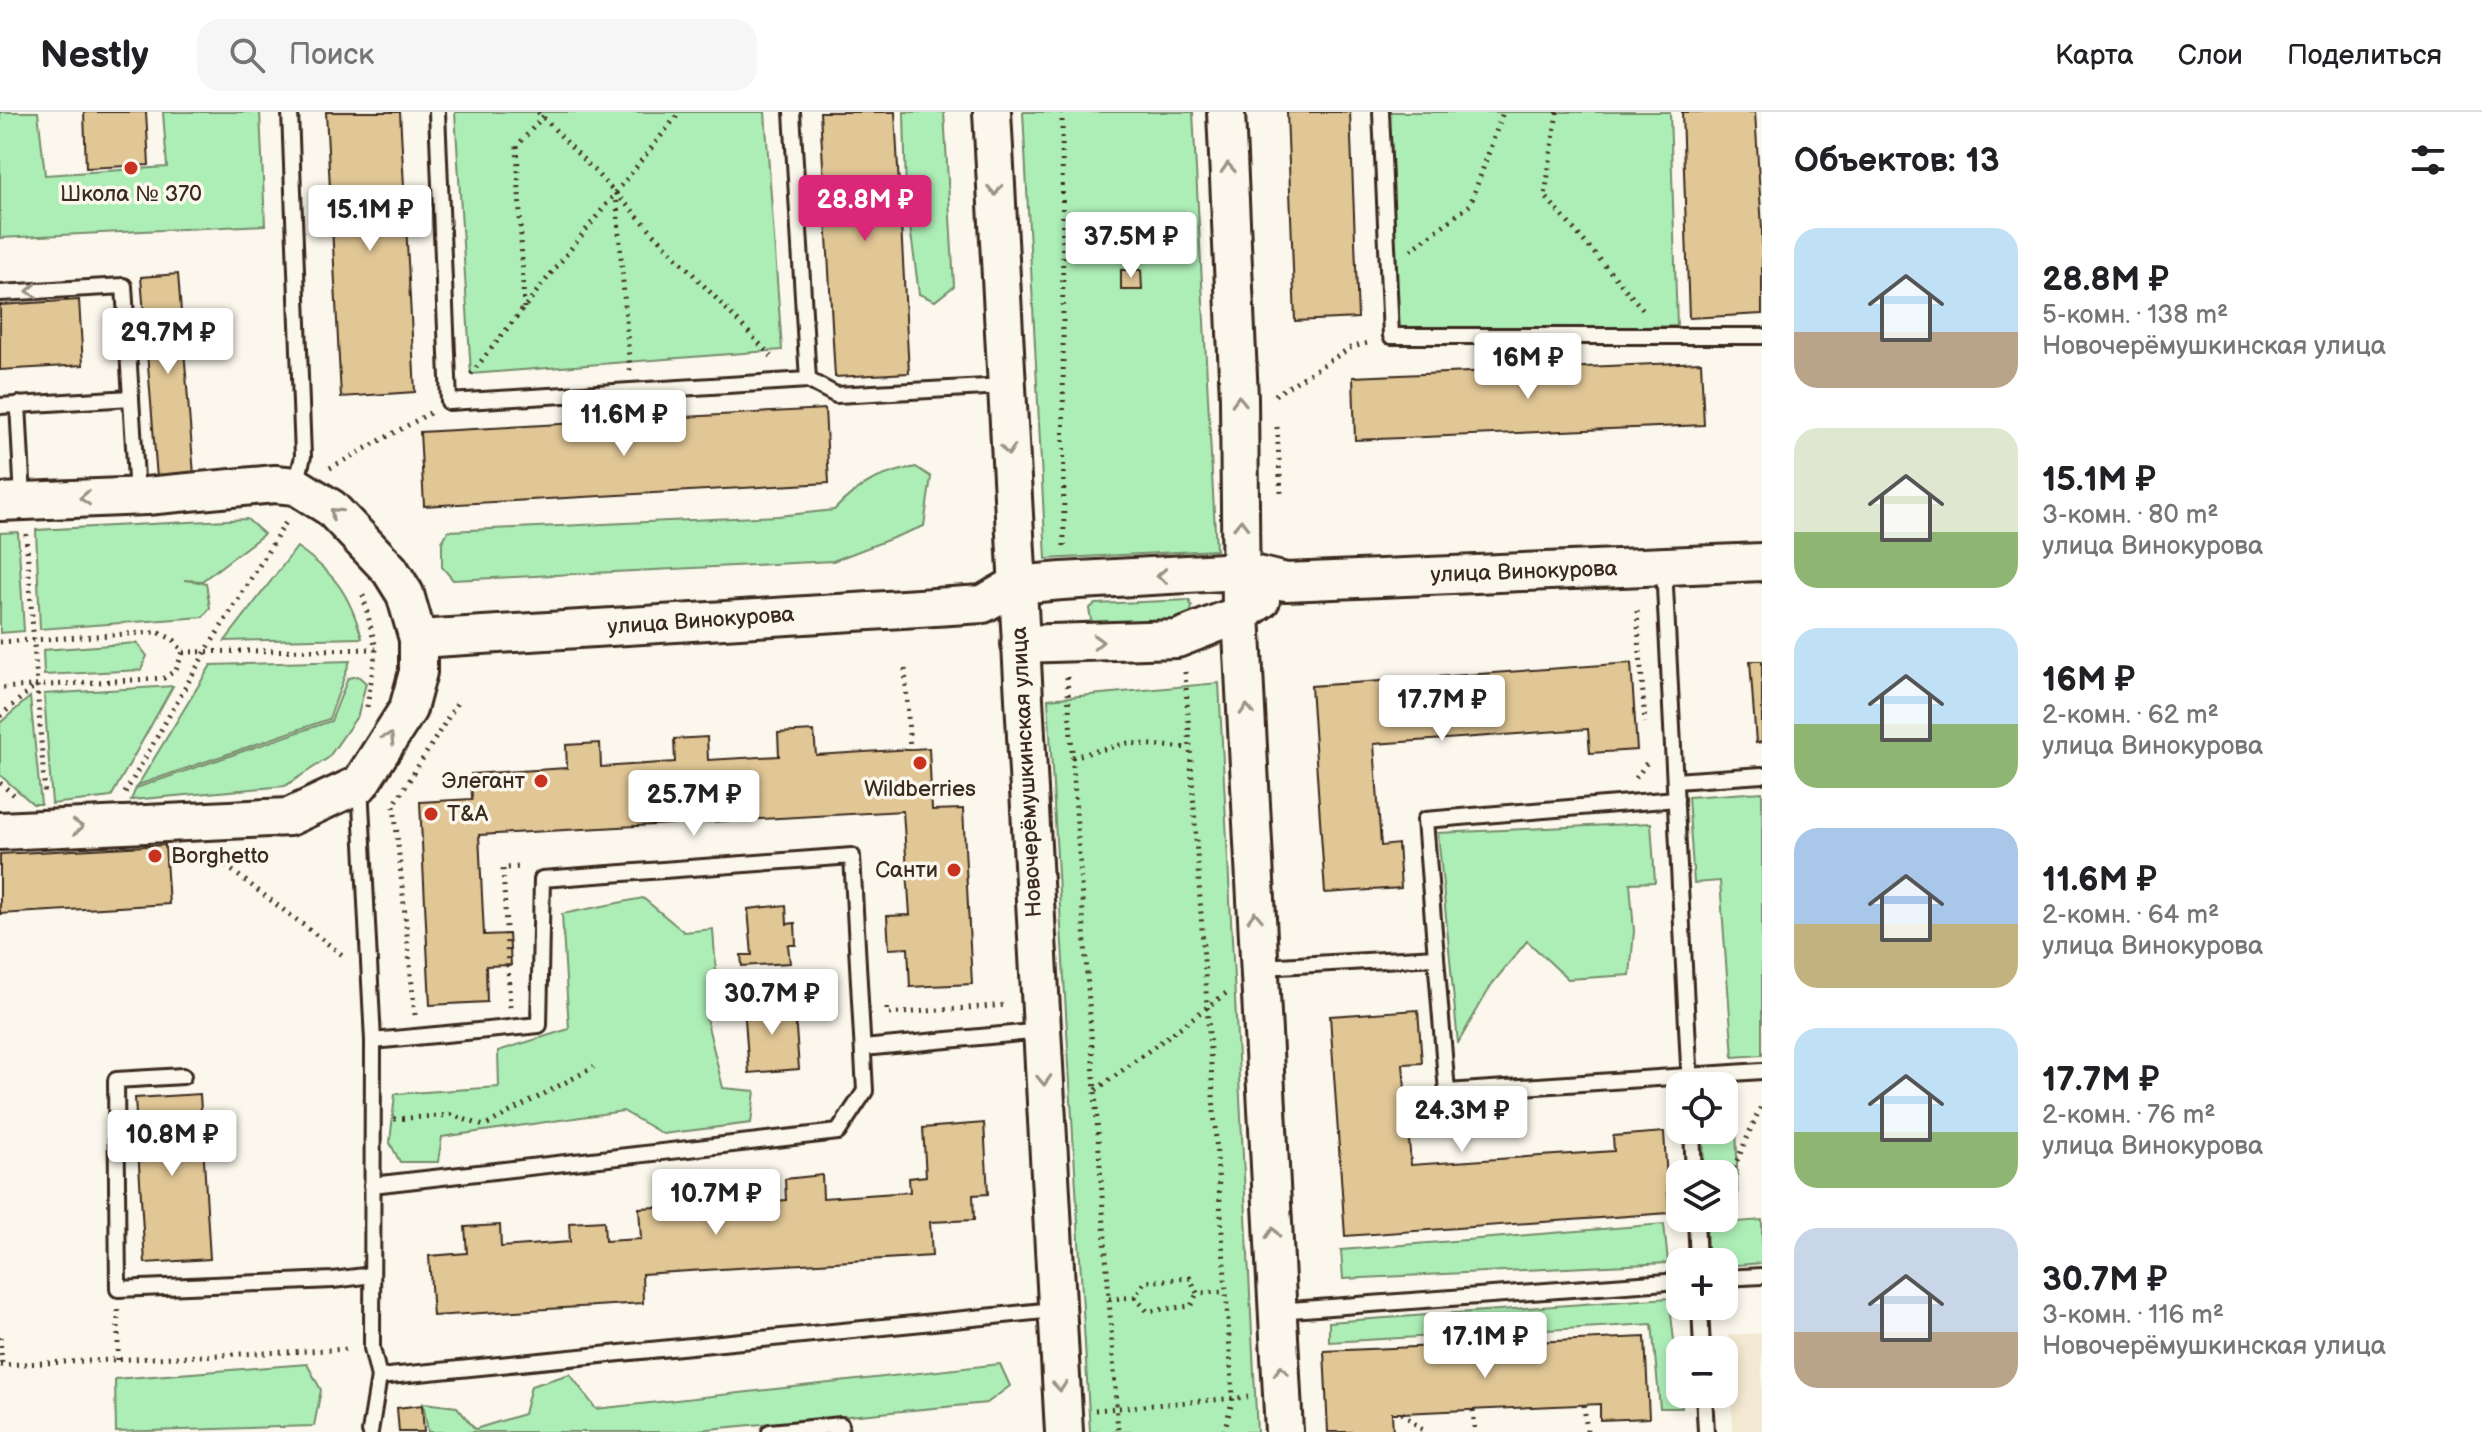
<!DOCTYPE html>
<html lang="ru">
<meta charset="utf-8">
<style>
:root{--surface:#fff;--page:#f6f6f6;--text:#202124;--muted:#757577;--line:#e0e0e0;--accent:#db2777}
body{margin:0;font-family:"Balsamiq Sans",sans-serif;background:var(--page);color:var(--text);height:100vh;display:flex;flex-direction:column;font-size:30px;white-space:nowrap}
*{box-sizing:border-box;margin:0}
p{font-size:26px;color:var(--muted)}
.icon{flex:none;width:44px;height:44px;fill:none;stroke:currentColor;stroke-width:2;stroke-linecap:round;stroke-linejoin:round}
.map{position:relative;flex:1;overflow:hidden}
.panel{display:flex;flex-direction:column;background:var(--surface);width:720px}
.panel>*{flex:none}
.controls{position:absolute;left:1666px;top:960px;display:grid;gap:16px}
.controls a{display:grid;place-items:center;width:72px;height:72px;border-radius:16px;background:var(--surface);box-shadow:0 4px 12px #0003;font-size:40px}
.price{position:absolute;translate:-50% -68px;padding:0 18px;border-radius:8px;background:#fff;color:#222;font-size:26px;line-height:52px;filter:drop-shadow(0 2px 4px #0008)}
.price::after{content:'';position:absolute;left:50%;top:48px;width:24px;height:18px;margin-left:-12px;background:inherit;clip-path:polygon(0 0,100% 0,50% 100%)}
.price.current{background:var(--accent);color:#fff}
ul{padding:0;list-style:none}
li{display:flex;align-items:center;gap:24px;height:200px;padding:0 32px}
li span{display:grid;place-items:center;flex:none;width:224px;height:160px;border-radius:24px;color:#555}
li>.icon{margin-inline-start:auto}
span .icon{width:96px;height:96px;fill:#fffc;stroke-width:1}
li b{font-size:34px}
h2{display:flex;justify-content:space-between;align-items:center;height:96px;padding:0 32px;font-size:34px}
header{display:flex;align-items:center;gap:48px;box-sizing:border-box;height:112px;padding:0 40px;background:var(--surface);border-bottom:2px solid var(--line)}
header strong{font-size:38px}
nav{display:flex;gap:44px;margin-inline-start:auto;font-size:28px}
.search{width:560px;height:72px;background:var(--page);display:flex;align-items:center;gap:20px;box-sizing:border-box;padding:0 28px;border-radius:24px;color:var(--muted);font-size:30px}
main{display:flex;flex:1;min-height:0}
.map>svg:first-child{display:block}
</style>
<header>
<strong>Nestly</strong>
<div class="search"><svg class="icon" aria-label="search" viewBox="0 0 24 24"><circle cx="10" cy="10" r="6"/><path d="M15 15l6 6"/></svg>Поиск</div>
<nav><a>Карта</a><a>Слои</a><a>Поделиться</a></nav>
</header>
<main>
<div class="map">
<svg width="1762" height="1320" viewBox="0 0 1762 1320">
<rect width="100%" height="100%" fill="#fbf7ec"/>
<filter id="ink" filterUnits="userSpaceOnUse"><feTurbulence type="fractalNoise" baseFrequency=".0125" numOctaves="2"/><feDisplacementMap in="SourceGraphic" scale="16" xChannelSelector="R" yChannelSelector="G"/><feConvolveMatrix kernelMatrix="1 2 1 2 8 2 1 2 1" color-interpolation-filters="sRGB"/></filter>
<g filter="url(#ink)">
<!-- built -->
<polygon fill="#f3e9d2" points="1762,1221 1762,1320 1733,1320 1728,1223"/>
<!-- green -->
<g fill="#adeeb7" stroke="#748c6a" stroke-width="2">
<polygon points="0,0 38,0 45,63 167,55 163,0 260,0 265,113 0,126"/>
<polygon points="455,0 765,0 782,238 471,262"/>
<polygon points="904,0 944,0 954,174 935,189 919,182 906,84"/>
<polygon points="1023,0 1193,0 1216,438 1046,447"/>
<polygon points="1387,0 1670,0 1677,214 1393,223"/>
<path d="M916 355 931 365 924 414 833 449 453 468 442 455V430L448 419 778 404 834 398C860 371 879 362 916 355Z"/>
<polygon points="247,407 264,422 202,469 184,468 206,471 210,496 203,505 40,517 36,418"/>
<polygon points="18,420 24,519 0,521 0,421"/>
<path d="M297 435C335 462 349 481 362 526L225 529Z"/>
<polygon points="1189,488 1192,495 1189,507 1097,512 1091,508 1089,497 1095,492"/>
<polygon points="137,531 147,544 141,558 44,563 43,538"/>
<polygon points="350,549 329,607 138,673 211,553"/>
<polygon points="358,564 366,571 358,603 328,646 285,674 131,688 136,676 331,609 348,566"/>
<polygon points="1219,571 1257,1320 1090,1320 1048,587"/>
<polygon points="173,574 111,685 52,692 44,582"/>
<polygon points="30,585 41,692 33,692 0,663 0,611"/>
<polygon points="1762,680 1762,943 1733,945 1720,769 1694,771 1688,685"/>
<polygon points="1651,711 1655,770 1630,771 1634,819 1630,863 1568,867 1527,829 1492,872 1458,931 1438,721"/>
<polygon points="643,786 684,820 713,817 717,875 787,865 787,880 706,906 723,976 755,979 751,1011 663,1022 623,999 442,1025 438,1050 400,1050 390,1031 395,982 499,975 498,939 569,917 562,802"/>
<polygon points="1724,988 1736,992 1738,1110 1762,1108 1762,1151 1724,1154 1724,1150 1713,1150 1707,1139 1706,1106 1724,1106 1724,1062 1704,1062 1703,1018 1724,1018"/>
<polygon points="1664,1112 1668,1151 1343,1167 1341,1138"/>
<polygon points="1669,1186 1682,1296 1660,1296 1652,1212 1329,1230 1329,1210"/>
<polygon points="307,1252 321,1278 314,1314 116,1320 115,1267"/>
<polygon points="1000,1252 1010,1274 987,1291 677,1320 428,1320 423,1291 457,1295 475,1317 524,1302 531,1274 570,1262 596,1297"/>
</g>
<!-- building -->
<g fill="#e1c796" stroke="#3b2a1e" stroke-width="2">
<polygon points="84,0 146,0 149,53 86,56"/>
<polygon points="326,0 400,0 415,280 341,285"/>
<polygon points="820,0 895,0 909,261 835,265"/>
<polygon points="1287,0 1350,0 1358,206 1295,209"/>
<polygon points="1682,0 1755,0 1762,117 1762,202 1689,206"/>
<polygon points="1121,158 1141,158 1142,178 1121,178"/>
<polygon points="178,162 194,363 157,366 141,165"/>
<polygon points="79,188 83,253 0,258 0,193"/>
<polygon points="1701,250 1704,313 1355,328 1353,265"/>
<polygon points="825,297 829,371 424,394 420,320"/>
<polygon points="1750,549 1762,549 1762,630 1756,631"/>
<polygon points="1631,551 1637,638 1590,641 1588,617 1374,632 1381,734 1398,732 1401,776 1325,781 1311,574"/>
<polygon points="814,619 816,643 929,636 932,698 963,697 972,872 910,875 908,836 889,837 887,804 910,803 903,699 479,723 484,823 509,822 511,853 486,854 487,890 430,893 420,690 472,687 471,662 567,656 566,633 600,631 601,655 675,650 674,627 707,625 708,648 779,644 778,621"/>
<polygon points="165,733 169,792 0,802 0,742"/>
<polygon points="786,793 787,812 795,811 796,833 788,833 790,851 742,854 741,843 752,843 748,797"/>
<polygon points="794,889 799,957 749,961 744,893"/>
<polygon points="1418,898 1422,951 1403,952 1411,1053 1614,1039 1613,1024 1664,1020 1669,1101 1345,1124 1330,904"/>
<polygon points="200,982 210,1147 145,1151 135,986"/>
<polygon points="984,1011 988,1082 973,1083 974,1108 930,1110 932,1144 642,1162 643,1191 433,1204 429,1144 467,1141 465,1115 500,1113 501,1135 570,1130 569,1111 604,1109 605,1129 641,1127 639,1096 678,1094 677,1071 716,1068 718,1093 786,1088 785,1067 822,1063 823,1086 910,1080 909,1066 926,1064 923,1016"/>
<polygon points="1645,1225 1649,1306 1600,1308 1600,1292 1402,1301 1392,1301 1393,1320 1328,1320 1324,1239"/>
<polygon points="422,1293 424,1320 399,1320 397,1296"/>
</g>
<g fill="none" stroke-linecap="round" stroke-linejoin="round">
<!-- service casing -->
<g stroke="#3b2a1e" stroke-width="20">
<g id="service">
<polyline points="290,0 303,344 296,374"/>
<polyline points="437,0 449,290 808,268 836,283 1005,274"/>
<polyline points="792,0 808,268"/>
<polyline points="1381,0 1391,224 1762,224"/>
<polyline points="0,181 124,174 137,383"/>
<polyline points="18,292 23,388"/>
<polyline points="0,294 131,286"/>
<polyline points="1664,455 1690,974"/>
<polyline points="1675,669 1762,663"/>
<polyline points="360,672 373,929 372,1236 379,1265 1054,1198"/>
<polyline points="1436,845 1425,708 1676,687"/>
<polyline points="1262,855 1436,845 1447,980 1762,959"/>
<polyline points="863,936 1042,919"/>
<polyline points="183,964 116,968 118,1177 333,1168 372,1163"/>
<polyline points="1692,1018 1694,1062"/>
<polyline points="372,1073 838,1020 865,979 852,744 542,767 539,913 373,929"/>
<polyline points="1696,1106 1698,1150"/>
<polyline points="1724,1166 1762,1164"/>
<polyline points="1700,1194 1702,1238"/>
<polyline points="1277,1199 1680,1169"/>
<polyline points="1704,1282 1706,1320"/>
<polyline points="370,1320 379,1265"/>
<polyline points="770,1320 841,1313"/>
</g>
</g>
<!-- tertiary casing -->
<g stroke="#3b2a1e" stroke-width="42">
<g id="tertiary">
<polyline points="992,0 1064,1320"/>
<polyline points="1226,0 1239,286 1241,502 1284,1320"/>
<polyline points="0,390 146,384 275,372 296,374 331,396 390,458 405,482 418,527 418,560 408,597 360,672 289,705 0,719"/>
<polyline points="418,527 983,492 1016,473 1062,469 1240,459 1286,470 1762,450"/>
<polyline points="1020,532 1177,527 1241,502 1261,488"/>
</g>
</g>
<!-- path -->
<g stroke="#3b2a1e" stroke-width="5" stroke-dasharray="2 6" stroke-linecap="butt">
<polyline points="538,0 775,248"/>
<polyline points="1062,0 1064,435"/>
<polyline points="1557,0 1545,84 1646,201"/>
<polyline points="616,81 630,259"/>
<polyline points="1411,138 1470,93 1503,0"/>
<polyline points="524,196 517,34 547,0"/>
<polyline points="471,262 680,0"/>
<polyline points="1275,283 1350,236 1371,230"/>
<polyline points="1277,315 1281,382"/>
<polyline points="330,356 430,301"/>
<polyline points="26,422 45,684"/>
<polyline points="363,483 376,537 367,595"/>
<polyline points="1637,499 1645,611"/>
<polyline points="0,530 158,520 174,528 183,540 176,558 164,566 0,576"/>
<polyline points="183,540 376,537"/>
<polyline points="905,557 910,638"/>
<polyline points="1185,560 1233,1286 1224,1320"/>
<polyline points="1067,565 1118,1320"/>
<polyline points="0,604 35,574"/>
<polyline points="1072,645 1128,631 1189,636"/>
<polyline points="1636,666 1648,649"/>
<polyline points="0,671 14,683"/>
<polyline points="125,681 206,539 288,407"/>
<polyline points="213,744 345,845"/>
<polyline points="510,895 503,756 523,755"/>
<polyline points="887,896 887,902 1007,893"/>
<polyline points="415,903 394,693 459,588"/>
<polyline points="1096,978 1229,879"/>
<polyline points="394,1007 451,1003 484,1014 594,955"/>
<polyline points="1724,1078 1762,992"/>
<polyline points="1135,1185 1147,1199 1191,1194 1197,1181"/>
<polyline points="1109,1187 1135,1185 1144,1170 1190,1166 1197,1181 1226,1180"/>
<polyline points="0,1225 2,1253"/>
<polyline points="118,1248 118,1197"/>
<polyline points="0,1253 351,1237"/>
<polyline points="1584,1293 1587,1320"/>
<polyline points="1095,1298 1248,1285"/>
<polyline points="1473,1298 1475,1320"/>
<polyline points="1402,1301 1425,1320"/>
</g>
<!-- service -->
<use href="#service" stroke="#fbf7ec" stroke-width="14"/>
<!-- tertiary -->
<use href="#tertiary" stroke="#fbf7ec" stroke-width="36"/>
</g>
<!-- one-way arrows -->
<defs><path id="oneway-chevron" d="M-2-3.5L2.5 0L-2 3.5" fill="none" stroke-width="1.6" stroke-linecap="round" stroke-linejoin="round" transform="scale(2)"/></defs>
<g stroke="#9b9085">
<use href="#oneway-chevron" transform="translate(1228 56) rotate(-93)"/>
<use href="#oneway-chevron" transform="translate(995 78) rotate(87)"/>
<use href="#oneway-chevron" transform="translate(32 179) rotate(177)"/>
<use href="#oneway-chevron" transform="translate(1239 289) rotate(-92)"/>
<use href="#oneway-chevron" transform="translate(1008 338) rotate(87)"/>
<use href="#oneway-chevron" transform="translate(85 386) rotate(177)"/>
<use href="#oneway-chevron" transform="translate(335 401) rotate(-137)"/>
<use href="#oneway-chevron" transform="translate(1241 413) rotate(-89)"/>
<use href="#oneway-chevron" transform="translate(1162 464) rotate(177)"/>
<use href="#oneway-chevron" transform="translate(1098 530) rotate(-2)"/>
<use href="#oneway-chevron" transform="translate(1247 598) rotate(-92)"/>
<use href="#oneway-chevron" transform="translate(389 626) rotate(-57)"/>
<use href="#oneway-chevron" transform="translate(78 715) rotate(-3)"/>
<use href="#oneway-chevron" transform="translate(1255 805) rotate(-92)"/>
<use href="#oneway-chevron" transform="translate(1044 968) rotate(88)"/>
<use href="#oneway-chevron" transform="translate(1273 1121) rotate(-93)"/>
<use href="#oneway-chevron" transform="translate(1281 1259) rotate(-93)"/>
<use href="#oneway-chevron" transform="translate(1060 1274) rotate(85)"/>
</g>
</g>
<!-- markers -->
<g fill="#c8321e" stroke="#fbf7ec" stroke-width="3">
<circle cx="131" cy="56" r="8"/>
<circle cx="920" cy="651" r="8"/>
<circle cx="541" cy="669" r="8"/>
<circle cx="431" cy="702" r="8"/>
<circle cx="155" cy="744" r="8"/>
<circle cx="954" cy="758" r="8"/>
</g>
<g text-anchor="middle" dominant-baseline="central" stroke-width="7" stroke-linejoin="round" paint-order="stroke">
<!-- poi labels -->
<g font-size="22" fill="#3b2a1e" stroke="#fbf7ec">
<text x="131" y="82">Школа № 370</text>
<text x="525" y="669" text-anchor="end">Элегант</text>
<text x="920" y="677">Wildberries</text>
<text x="447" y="702" text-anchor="start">T&amp;A</text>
<text x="171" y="744" text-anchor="start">Borghetto</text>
<text x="938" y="758" text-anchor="end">Санти</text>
</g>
<!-- street labels -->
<g font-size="22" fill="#3b2a1e" stroke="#fbf7ec">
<text transform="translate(1524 460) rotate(-2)">улица Винокурова</text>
<text transform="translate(701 509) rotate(-4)">улица Винокурова</text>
<text transform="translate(1027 660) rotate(-93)">Новочерёмушкинская улица</text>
</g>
</g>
</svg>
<div class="controls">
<a><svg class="icon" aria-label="locate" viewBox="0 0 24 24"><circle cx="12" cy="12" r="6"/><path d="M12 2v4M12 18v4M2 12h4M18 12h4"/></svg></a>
<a><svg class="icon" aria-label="layers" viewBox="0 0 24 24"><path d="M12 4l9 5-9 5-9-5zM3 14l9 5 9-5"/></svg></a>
<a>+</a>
<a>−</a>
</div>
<b class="price current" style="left:865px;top:131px">28.8M ₽</b>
<b class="price" style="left:370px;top:141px">15.1M ₽</b>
<b class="price" style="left:1131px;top:168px">37.5M ₽</b>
<b class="price" style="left:168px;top:264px">29.7M ₽</b>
<b class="price" style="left:1528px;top:289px">16M ₽</b>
<b class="price" style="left:624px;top:346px">11.6M ₽</b>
<b class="price" style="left:1442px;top:631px">17.7M ₽</b>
<b class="price" style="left:694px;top:726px">25.7M ₽</b>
<b class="price" style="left:772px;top:925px">30.7M ₽</b>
<b class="price" style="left:1462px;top:1042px">24.3M ₽</b>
<b class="price" style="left:172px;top:1066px">10.8M ₽</b>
<b class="price" style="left:716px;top:1125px">10.7M ₽</b>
<b class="price" style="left:1485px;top:1268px">17.1M ₽</b>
</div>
<section class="panel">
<h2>Объектов: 13<svg class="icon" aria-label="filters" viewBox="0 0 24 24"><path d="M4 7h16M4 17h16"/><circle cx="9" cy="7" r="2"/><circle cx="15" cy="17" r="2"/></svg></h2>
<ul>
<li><span style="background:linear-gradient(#bfe0f5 65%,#b9a48a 0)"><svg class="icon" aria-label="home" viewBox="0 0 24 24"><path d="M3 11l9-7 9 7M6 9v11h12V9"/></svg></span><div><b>28.8M ₽</b><p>5-комн. · 138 m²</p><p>Новочерёмушкинская улица</p></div></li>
<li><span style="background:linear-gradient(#dfe7d0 65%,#8fb573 0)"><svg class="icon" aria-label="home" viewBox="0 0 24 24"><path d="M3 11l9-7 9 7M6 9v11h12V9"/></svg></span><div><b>15.1M ₽</b><p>3-комн. · 80 m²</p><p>улица Винокурова</p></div></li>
<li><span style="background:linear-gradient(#bfe0f5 60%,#8fb573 0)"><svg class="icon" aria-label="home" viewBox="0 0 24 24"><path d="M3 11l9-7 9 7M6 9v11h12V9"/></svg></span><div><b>16M ₽</b><p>2-комн. · 62 m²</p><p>улица Винокурова</p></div></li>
<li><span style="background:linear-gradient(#a9c7e8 60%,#c2b280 0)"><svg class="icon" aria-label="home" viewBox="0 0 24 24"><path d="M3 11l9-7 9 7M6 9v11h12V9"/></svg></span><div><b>11.6M ₽</b><p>2-комн. · 64 m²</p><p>улица Винокурова</p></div></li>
<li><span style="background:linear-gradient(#bfe0f5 65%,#8fb573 0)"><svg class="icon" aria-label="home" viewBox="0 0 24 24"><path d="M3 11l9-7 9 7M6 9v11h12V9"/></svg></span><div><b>17.7M ₽</b><p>2-комн. · 76 m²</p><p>улица Винокурова</p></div></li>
<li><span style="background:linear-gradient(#c9d6e8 65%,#b9a48a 0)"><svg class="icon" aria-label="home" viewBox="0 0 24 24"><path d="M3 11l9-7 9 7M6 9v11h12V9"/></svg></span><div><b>30.7M ₽</b><p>3-комн. · 116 m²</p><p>Новочерёмушкинская улица</p></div></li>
</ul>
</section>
</main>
